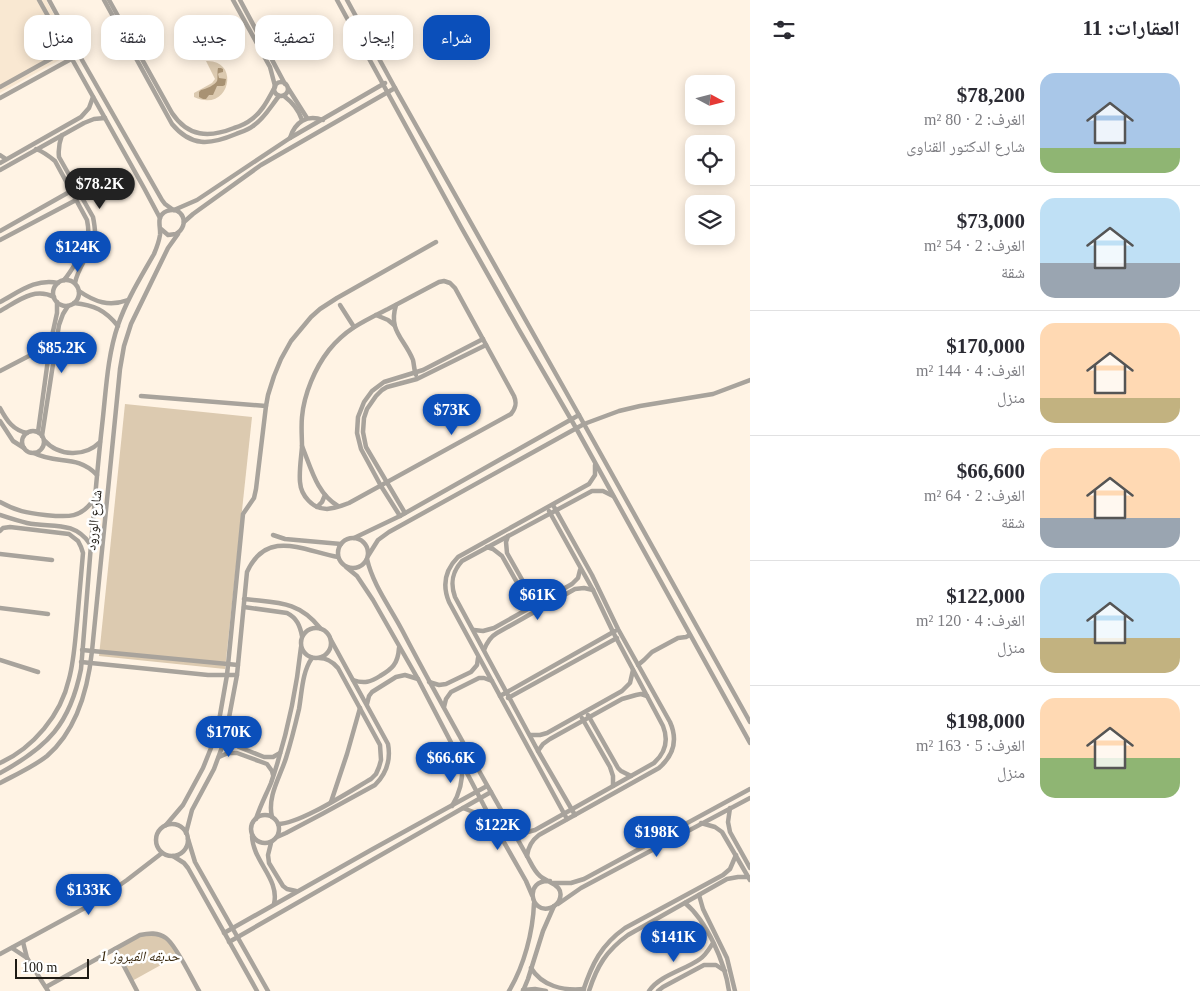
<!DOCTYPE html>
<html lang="ar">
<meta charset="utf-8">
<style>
:root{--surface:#fff;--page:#f2f2f3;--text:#2b2b33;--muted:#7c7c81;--line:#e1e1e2;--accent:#0b4fba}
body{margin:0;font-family:"Times New Roman","Noto Naskh Arabic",serif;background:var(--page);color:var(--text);direction:rtl;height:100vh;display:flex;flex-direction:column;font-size:19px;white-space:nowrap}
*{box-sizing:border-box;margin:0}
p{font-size:16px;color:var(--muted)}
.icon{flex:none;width:28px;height:28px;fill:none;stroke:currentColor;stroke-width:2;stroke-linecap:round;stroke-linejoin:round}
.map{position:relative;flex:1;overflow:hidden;direction:ltr}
.side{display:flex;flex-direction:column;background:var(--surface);width:450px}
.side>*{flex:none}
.hud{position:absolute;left:15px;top:15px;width:475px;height:45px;direction:rtl;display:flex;gap:10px}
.needle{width:32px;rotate:97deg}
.buttons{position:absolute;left:685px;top:75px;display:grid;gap:10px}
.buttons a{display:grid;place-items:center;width:50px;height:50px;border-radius:10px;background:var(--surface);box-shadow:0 2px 12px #0003;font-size:25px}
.scale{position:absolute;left:15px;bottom:12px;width:74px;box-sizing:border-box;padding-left:5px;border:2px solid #1e1a14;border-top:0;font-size:14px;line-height:18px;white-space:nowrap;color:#1e1a14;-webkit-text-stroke:4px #fff;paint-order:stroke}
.price{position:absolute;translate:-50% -42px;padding:0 11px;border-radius:18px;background:var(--accent);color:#fff;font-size:16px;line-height:32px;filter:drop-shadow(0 1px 2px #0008)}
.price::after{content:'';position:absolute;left:50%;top:30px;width:15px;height:11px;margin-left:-8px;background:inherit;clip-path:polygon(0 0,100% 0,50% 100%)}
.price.current{background:#222;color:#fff}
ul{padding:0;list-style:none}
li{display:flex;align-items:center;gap:15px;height:125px;padding:0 20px}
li+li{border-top:1px solid var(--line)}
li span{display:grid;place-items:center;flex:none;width:140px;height:100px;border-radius:15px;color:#555}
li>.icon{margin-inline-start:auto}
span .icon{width:60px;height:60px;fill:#fffc;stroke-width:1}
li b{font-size:21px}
h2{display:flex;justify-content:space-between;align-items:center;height:60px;padding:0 20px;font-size:21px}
.tag{padding:0 18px;border-radius:15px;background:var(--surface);box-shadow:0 2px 12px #0003;font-size:18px;line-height:45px}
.tag.current{background:var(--accent);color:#fff}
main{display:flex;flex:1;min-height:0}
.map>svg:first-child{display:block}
</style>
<main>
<section class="side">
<h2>العقارات: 11<svg class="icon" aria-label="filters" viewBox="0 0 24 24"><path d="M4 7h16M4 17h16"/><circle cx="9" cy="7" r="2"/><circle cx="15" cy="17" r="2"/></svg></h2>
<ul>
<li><span style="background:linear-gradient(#a9c7e8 75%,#8fb573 0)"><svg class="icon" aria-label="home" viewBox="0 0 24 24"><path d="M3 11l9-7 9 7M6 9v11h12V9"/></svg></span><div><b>$78,200</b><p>الغرف: 2 · 80 m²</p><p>شارع الدكتور القناوى</p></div></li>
<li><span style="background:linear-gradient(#bfe0f5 65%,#9aa5b1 0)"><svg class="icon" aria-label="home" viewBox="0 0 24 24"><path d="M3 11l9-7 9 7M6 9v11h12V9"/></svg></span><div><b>$73,000</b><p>الغرف: 2 · 54 m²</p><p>شقة</p></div></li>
<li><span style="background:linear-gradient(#ffd9b3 75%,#c2b280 0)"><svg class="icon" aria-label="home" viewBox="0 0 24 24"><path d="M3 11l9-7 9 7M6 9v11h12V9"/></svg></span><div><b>$170,000</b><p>الغرف: 4 · 144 m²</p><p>منزل</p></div></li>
<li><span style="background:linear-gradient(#ffd9b3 70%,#9aa5b1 0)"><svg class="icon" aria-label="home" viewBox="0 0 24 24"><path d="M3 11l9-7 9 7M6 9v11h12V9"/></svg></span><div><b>$66,600</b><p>الغرف: 2 · 64 m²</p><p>شقة</p></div></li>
<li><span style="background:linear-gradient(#bfe0f5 65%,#c2b280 0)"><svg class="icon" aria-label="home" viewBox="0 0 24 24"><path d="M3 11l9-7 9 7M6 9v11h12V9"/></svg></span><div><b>$122,000</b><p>الغرف: 4 · 120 m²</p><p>منزل</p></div></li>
<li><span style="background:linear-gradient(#ffd9b3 60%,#8fb573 0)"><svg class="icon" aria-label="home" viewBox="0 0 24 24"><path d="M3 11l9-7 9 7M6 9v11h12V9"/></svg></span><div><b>$198,000</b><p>الغرف: 5 · 163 m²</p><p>منزل</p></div></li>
</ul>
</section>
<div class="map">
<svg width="750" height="991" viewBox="0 0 750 991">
<rect width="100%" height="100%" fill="#fff3e4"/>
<!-- built -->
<polygon fill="#f9e8d2" points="0,0 46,0 74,52 0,93"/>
<!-- green -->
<g fill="#dccab0">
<path d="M206 61C241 59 230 114 194 97V93L212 83 215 79Z"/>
<polygon points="125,404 252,417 225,669 99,656"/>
<polygon points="149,933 167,938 179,955 132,981 115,949"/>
</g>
<!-- water -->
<path fill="#a89273" d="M218 68H221L223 69V72L219 73 218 74 219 78 226 79 225 85 223 86H217L213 95H209L206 99H203L199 97V92L201 90C206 89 215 85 217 81 218 80 217 72 218 68Z"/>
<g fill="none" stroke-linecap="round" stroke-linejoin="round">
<!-- street -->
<g stroke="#a8a39c" stroke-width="4.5">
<polyline points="39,0 144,188 160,218"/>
<polyline points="49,0 74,46 162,200 165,204 172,209"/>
<path d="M104 0 172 124C191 147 210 145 236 134 241 132 248 130 253 126 264 119 271 106 279 96"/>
<path d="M109 0 172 113C188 137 209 138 234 128 241 126 247 123 252 119 263 111 268 99 275 87"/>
<polyline points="233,0 270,67 275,86"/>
<polyline points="240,0 285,84"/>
<polyline points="337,0 461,227 518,328 576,428 750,743"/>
<polyline points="347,0 395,88 579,415 750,722"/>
<circle cx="281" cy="89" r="7"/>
<polyline points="0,87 74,46"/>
<polyline points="288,88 307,118"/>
<path d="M284 96C292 102 299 111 302 120"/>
<polyline points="0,98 73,58"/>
<path d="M62 135C59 143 58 149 59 157L93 217C94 222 95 228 95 233 93 251 78 266 75 283"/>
<path d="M290 138C295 122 307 114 323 120"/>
<path d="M36 149C44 152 49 156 55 161L87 220C88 225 89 230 88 236 86 247 71 272 64 280"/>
<polyline points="0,155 6,159"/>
<polyline points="0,163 81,117 89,108 93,97"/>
<polyline points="0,170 84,123 94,119 105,118"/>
<polyline points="174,210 197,200 290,138 385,83"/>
<polyline points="184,222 193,214 261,165 395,88"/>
<polyline points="0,231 71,191"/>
<polyline points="0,240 76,200"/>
<circle cx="66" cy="293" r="13"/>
<path d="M444 281 450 283 455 288 514 396C517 403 516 408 511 414L349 503C342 506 335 508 327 509 313 509 301 496 300 482 299 471 301 459 302 447 302 437 301 427 302 417 304 394 315 368 329 350 346 329 364 321 388 309 405 300 422 291 439 282Z"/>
<path d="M79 291C95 302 109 307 128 300"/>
<path d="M0 302C19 292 36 278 58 283"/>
<path d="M74 303C94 305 105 310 118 326"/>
<polyline points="340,305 354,327"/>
<path d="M396 305C388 331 404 338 413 360 414 364 414 370 416 375"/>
<path d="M0 311C18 301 34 287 54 297"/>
<polyline points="376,315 388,320 394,325"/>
<polyline points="0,371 50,345"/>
<polyline points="141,396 266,406"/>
<path d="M0 408C7 421 13 430 27 433"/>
<polyline points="0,421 13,441 24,448"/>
<circle cx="33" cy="442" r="11"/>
<polyline points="38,432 50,345 57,313 57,302"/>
<polyline points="42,436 59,325 63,314 68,306"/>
<path d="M44 440C59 457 85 457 100 442"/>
<path d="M302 446C311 468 317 494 338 506"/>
<path d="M34 453C57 465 77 454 97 475"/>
<path d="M0 502C16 511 27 513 45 515 67 517 81 519 94 499"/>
<polyline points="317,507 322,502 325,495"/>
<polyline points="405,513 366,447 363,432 364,418 367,409 376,396 382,390 387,387 417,379 486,345"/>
<path d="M0 515C9 518 18 521 27 523 51 528 74 520 90 544"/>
<polyline points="400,516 381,486 361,449 357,433 358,417 364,402 372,391 384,382 423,370 483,339"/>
<path d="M0 531 3 528 10 527 69 534 78 541 81 547 83 553C81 576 79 599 77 622 75 641 74 661 69 679 61 715 33 748 0 763"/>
<polyline points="273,535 285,539 341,544"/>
<polyline points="508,536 506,542 507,553 537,606"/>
<circle cx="353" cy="553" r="15"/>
<polyline points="354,538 400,516 579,415"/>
<polyline points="487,547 493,549 502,556 532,609"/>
<polyline points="0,554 52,560"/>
<polyline points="368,556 378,540 389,532 584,424 619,411 640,406 713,394 750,380"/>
<path d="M367 559C373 585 390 607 402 630 442 707 485 781 527 856 531 863 534 871 540 876 548 883 566 885 559 901 557 904 554 907 550 908 530 914 524 879 550 881"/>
<polyline points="346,567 357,576 373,600 418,679 493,823 526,881 532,895"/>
<path d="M244 599C276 603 298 600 320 628"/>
<path d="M244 607 287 613C297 618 300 626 302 636"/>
<polyline points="0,608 48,614"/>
<circle cx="316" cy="643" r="15"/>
<polyline points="474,630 483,631 494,628 572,584 578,578 580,570"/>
<polyline points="82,650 238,665"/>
<path d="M484 650C487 642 490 637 497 633L575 589 584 588 593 590"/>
<polyline points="0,660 38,672"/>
<polyline points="81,662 208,675 237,675"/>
<polyline points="638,665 644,660 652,652 678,638 686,637 690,635"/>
<path d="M353 680C364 684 371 682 380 676 392 669 398 664 399 648"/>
<polyline points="429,682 439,685 446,684 471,672 477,665 478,658"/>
<polyline points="500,696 615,631"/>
<polyline points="508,698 617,638"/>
<polyline points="367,704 369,696 372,692 396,677 405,675 418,679"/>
<polyline points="444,707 446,699 451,692 479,678 484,678 492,681"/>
<polyline points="588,715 618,768 621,771 631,776"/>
<polyline points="582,718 610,767 613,776 613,786"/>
<polyline points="228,731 233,742 239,747 264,757 273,757 280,753"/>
<polyline points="530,735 540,735 547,733 622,691 630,683 633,670"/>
<polyline points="538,751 543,744 550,739 622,699 636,695 641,694 647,696"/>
<polyline points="219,757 228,753 237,753 267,764 272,771 273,775"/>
<path d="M0 773C48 747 70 724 81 669 88 588 93 507 102 426 106 392 107 357 118 325 127 299 141 277 154 254 157 247 159 241 160 235 161 226 155 216 167 211 182 205 191 225 176 234L168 235 161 229"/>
<path d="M0 783C15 775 33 767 47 756 77 730 88 689 92 651L120 369 124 346 131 324 168 248 178 234"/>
<polyline points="331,802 347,754 360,708"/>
<path d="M452 806C460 793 463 780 462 766"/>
<polyline points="463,808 476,813 491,821"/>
<polyline points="730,808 728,822 730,832 750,868"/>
<circle cx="265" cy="829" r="14"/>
<path d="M575 815 538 751 455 597C450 583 452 572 462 561L592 491H603L613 496"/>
<path d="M272 817C267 797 280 777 286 758 291 742 295 726 299 709 302 692 302 672 312 658"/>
<path d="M256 819C260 806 266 795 271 783 286 739 296 694 301 647"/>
<path d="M567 819 449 602C442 585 445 570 458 557L589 484 595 475V465"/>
<polyline points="701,823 715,827 722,832 750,880"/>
<circle cx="172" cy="840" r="16"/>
<path d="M278 824C300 824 350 791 371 779L376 774 379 767 381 760 380 745 338 668C333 662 327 658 319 658"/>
<polyline points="166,825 183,805 203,768 213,743 220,715 227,675 243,514 254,498 256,489 266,406 268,395 274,376 281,359 291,341 311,317 320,309 337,298 436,242"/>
<path d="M513 832 524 833 535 830 654 763C665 753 669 741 663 726L613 632 593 590 549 511"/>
<path d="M186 833 192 810 214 769 225 739 237 675 247 572C267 528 304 551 338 557"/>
<path d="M252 836C253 862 280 879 274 904"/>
<path d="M277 837 286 833 322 814 375 785C387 773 391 760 388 744L331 640"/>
<polyline points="188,839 195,862 268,991"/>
<polyline points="271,843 268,855 269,863 283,886 287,889 296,891"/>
<polyline points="173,856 184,863 188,868 257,991"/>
<path d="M527 856C528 847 531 841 539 835L659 768C674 755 678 740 670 722L618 629 592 575 553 505"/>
<polyline points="553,883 571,883 584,879 750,789"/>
<polyline points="699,895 703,909 727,958 735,991"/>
<path d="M685 903C707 921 725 963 729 991"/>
<polyline points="558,904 581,888 750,798"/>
<polyline points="224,933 371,850 487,786"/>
<polyline points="23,942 27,958 48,991"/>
<polyline points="229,942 491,792"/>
<polyline points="12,948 27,958"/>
<polyline points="115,949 137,991"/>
<polyline points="0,954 94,903 127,880 162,853"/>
<path d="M531 968C542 986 563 991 584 989"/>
<path d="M46 987 140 935C149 933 158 932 166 938 176 945 192 979 199 991"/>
<polyline points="523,990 535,989 546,991"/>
<path d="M509 991C524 966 533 932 534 903"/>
<polyline points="523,991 528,979 543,931 554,906"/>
<path d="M583 991C592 964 601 945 625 928L723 875 730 869 736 855"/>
<path d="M589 991C597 966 606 951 628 935L727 879 738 877H748"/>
<path d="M649 991C660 975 685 970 700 959 706 955 709 949 713 943"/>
<polyline points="658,991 663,987 704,965 716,965 725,971"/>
</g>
</g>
<g text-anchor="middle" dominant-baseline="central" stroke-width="5" stroke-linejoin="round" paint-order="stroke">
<!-- street labels -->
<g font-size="14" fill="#1e1a14" stroke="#fff">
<text transform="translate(94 520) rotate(-84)">شارع الورود</text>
</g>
<!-- park labels -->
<g font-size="14" font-style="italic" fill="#38270c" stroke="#fff">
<text x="140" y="956">حدبقه الفيروز 1</text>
</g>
</g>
</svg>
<div class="buttons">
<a><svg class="needle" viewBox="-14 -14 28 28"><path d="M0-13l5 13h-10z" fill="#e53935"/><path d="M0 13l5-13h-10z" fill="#7c7c81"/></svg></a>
<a><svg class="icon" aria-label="locate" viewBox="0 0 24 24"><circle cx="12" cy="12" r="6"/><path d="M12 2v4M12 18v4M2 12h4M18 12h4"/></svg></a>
<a><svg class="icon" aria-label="layers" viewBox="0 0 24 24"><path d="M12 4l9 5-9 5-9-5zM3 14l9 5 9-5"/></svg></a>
</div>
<div class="scale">100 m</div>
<b class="price current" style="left:100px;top:210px">$78.2K</b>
<b class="price" style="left:78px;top:273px">$124K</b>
<b class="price" style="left:62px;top:374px">$85.2K</b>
<b class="price" style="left:452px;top:436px">$73K</b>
<b class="price" style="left:538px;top:621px">$61K</b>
<b class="price" style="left:229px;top:758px">$170K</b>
<b class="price" style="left:451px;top:784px">$66.6K</b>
<b class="price" style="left:498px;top:851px">$122K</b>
<b class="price" style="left:657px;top:858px">$198K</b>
<b class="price" style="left:89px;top:916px">$133K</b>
<b class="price" style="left:674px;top:963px">$141K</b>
<div class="hud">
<a class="tag current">شراء</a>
<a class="tag">إيجار</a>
<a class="tag">تصفية</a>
<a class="tag">جديد</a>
<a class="tag">شقة</a>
<a class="tag">منزل</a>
</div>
</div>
</main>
